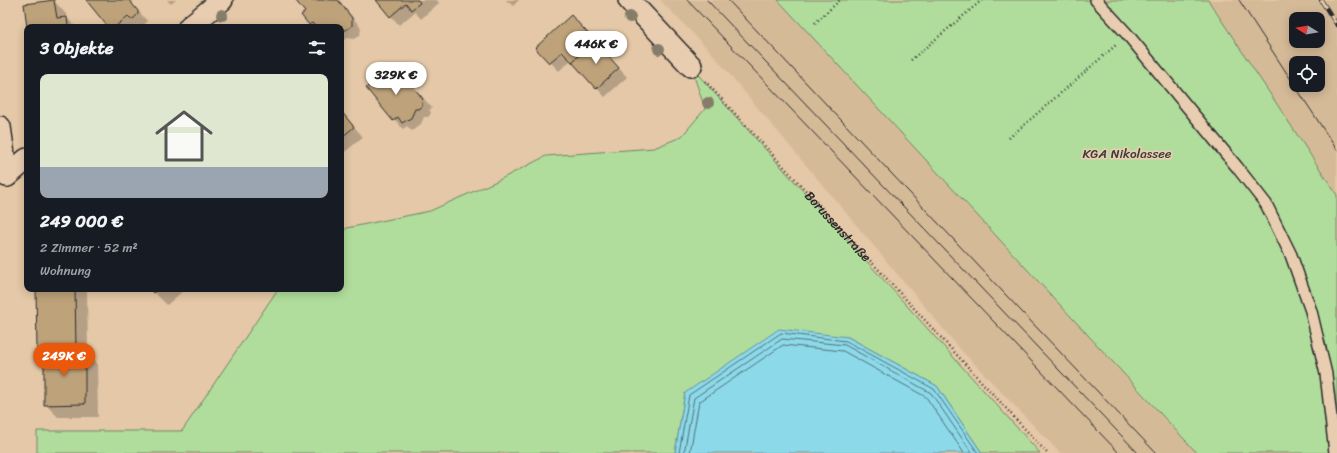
<!DOCTYPE html>
<html lang="de">
<meta charset="utf-8">
<style>
:root{--surface:#171b24;--page:#20242c;--text:#f1f3f6;--muted:#9ea1a6;--accent:#ea580c}
body{margin:0;font-family:Sriracha,sans-serif;background:var(--page);color:var(--text);height:100vh;display:flex;flex-direction:column;font-size:15px;white-space:nowrap}
*{box-sizing:border-box;margin:0}
p{font-size:13px;color:var(--muted)}
.icon{flex:none;width:22px;height:22px;fill:none;stroke:currentColor;stroke-width:2;stroke-linecap:round;stroke-linejoin:round}
.map{position:relative;flex:1;overflow:hidden}
.sheet{position:absolute;left:24px;top:24px;width:320px;height:268px;display:flex;flex-direction:column;background:var(--surface);border-radius:8px;box-shadow:0 2px 10px #0003}
.sheet>*{flex:none}
.needle{width:26px;rotate:281deg}
.tools{position:absolute;left:1289px;top:12px;display:grid;gap:8px}
.tools a{display:grid;place-items:center;width:36px;height:36px;border-radius:8px;background:var(--surface);box-shadow:0 2px 10px #0003;font-size:20px}
.price{position:absolute;translate:-50% -34px;padding:0 9px;border-radius:14px;background:#fff;color:#222;font-size:13px;line-height:26px;filter:drop-shadow(0 1px 2px #0008)}
.price::after{content:'';position:absolute;left:50%;top:24px;width:12px;height:9px;margin-left:-6px;background:inherit;clip-path:polygon(0 0,100% 0,50% 100%)}
.price.on{background:var(--accent);color:#fff}
ul{padding:0;list-style:none}
li{display:grid;align-content:center;gap:8px;height:212px;padding:0 16px}
li span{display:grid;place-items:center;height:124px;border-radius:8px;color:#555}
li>.icon{margin-inline-start:auto}
span .icon{width:72px;height:72px;fill:#fffc;stroke-width:1}
li b{font-size:17px}
h2{display:flex;justify-content:space-between;align-items:center;height:48px;padding:0 16px;font-size:17px}
.map>svg:first-child{display:block}
</style>
<div class="map">
<svg width="1337" height="453" viewBox="0 0 1337 453">
<rect width="100%" height="100%" fill="#e4c8a7"/>
<filter id="ink" filterUnits="userSpaceOnUse"><feTurbulence type="fractalNoise" baseFrequency=".025" numOctaves="2"/><feDisplacementMap in="SourceGraphic" scale="8" xChannelSelector="R" yChannelSelector="G"/><feConvolveMatrix kernelMatrix="1 2 1 2 8 2 1 2 1" color-interpolation-filters="sRGB"/></filter>
<g filter="url(#ink)">
<!-- built -->
<g fill="#d5ba98" fill-rule="evenodd">
<polygon points="660,0 778,0 1197,453 1060,453 961,350 711,52"/>
<path d="M1208 0H1337V195ZM1296 19H1318V41H1296ZM1296 63H1318V85H1296Z"/>
</g>
<!-- green -->
<g fill="#b0dd9c" stroke="#6e8464">
<polygon points="778,0 1208,0 1337,195 1337,453 1197,453"/>
<polygon points="691,67 1040,453 982,453 937,386 848,337 685,393 675,453 37,453 37,431 182,431 278,289 341,289 341,233 347,228 430,211 499,180 546,156 654,148 681,137 705,109"/>
</g>
<!-- water -->
<polygon fill="#8cd9ea" stroke="#65939e" points="779,329 848,337 937,386 982,453 675,453 685,393"/>
<!-- shadow -->
<g fill="#0003">
<polygon points="87,0 129,0 147,21 146,23 142,27 140,27 137,25 135,27 110,27"/>
<polygon points="167,0 176,0 171,4"/>
<polygon points="299,0 339,0 361,28 360,35 355,39 347,38 341,42 341,27 312,27 303,16 306,12"/>
<polygon points="377,0 437,0 439,3 421,19 415,12 399,25"/>
<polygon points="506,0 519,0 513,6"/>
<polygon points="54,1 66,14 67,18 76,27 28,27"/>
<polygon points="580,25 627,77 605,97 571,60 559,71 537,48"/>
<polygon points="398,69 432,108 429,110 431,112 430,115 428,117 424,117 421,124 412,131 407,126 403,129 367,88 384,80"/>
<polygon points="341,111 363,137 341,155"/>
<polygon points="37,289 87,289 88,353 97,363 98,417 58,417 45,404 45,356 38,349"/>
<polygon points="151,289 185,289 167,305"/>
</g>
<g fill="none" stroke-linecap="round" stroke-linejoin="round">
<!-- shore -->
<g stroke="#527177" stroke-width="1">
<polyline points="679,453 689,395 781,333 846,341 934,389 978,453"/>
<polyline points="684,453 694,398 782,339 845,345 931,393 972,453"/>
<polyline points="690,453 699,402 783,345 843,351 926,397 964,453"/>
</g>
</g>
<!-- building -->
<g fill="#bda27a" stroke="#2b2b2b">
<polygon points="54,0 57,18 67,17 68,27 27,27 24,4"/>
<polygon points="86,0 129,0 138,11 138,14 133,19 130,19 128,16 115,27 108,27"/>
<polygon points="298,0 338,0 352,18 352,26 346,30 341,30 341,27 316,27 312,23 309,25 301,15 305,12 296,1"/>
<polygon points="376,0 418,0 420,3 411,10 406,3 390,17"/>
<polygon points="571,15 595,41 572,62 562,52 549,63 535,48"/>
<polygon points="595,41 619,68 596,89 572,62"/>
<polygon points="398,68 423,99 421,101 422,102 422,106 418,109 415,109 411,118 402,123 398,117 393,121 366,88 381,76 384,79"/>
<polygon points="341,111 354,127 341,138"/>
<polygon points="36,289 75,289 76,349 37,349"/>
<polygon points="150,289 158,289 153,293"/>
<polygon points="44,349 85,349 85,404 44,405"/>
</g>
<g fill="none" stroke-linecap="round" stroke-linejoin="round">
<!-- service casing -->
<g stroke="#2b2b2b" stroke-width="14">
<polyline id="service" points="1096,0 1128,35 1237,167 1266,204 1291,255 1311,311 1326,374 1335,453"/>
</g>
<!-- minor casing -->
<g stroke="#2b2b2b" stroke-width="24">
<g id="minor">
<polyline points="629,0 691,66"/>
<polyline points="189,27 222,0"/>
<polyline points="0,127 7,176"/>
<polyline points="7,176 27,159"/>
</g>
</g>
<!-- path -->
<g stroke="#2b2b2b" stroke-width="2.5" stroke-dasharray="1 3" stroke-linecap="butt">
<polyline points="815,23 840,0"/>
<polyline points="911,60 982,0"/>
<path id="s1" d="M705 81 1047 453"/>
<polyline points="1009,138 1116,45"/>
</g>
<!-- service -->
<use href="#service" stroke="#e9cdb0" stroke-width="11"/>
<!-- minor -->
<use href="#minor" stroke="#e9cdb0" stroke-width="21"/>
<!-- tram -->
<g stroke="#2b2b2b" stroke-width="1">
<polyline points="687,0 1119,453"/>
<polyline points="707,0 1138,453"/>
<polyline points="728,0 1021,311 1156,453"/>
<polyline points="1239,0 1337,150"/>
</g>
<!-- rail casing -->
<g stroke="#2b2b2b" stroke-width="4.5">
<polyline id="rail" points="1321,0 1337,25"/>
</g>
<!-- rail -->
<use href="#rail" stroke="#e9cdb0" stroke-width="3" stroke-dasharray="9" stroke-linecap="butt"/>
</g>
<!-- trees -->
<g fill="#857c69">
<circle cx="222" cy="15" r="6"/>
<circle cx="630" cy="17" r="6"/>
<circle cx="659" cy="49" r="6"/>
<circle cx="708" cy="103" r="6"/>
</g>
</g>
<g text-anchor="middle" dominant-baseline="central" stroke-width="3.5" stroke-linejoin="round" paint-order="stroke">
<!-- park labels -->
<g font-size="13" fill="#383d36" stroke="#e9cdb0">
<text x="1127" y="153">KGA Nikolassee</text>
</g>
<!-- street labels -->
<g font-size="13" fill="#2b2b2b" stroke="#e9cdb0">
<text stroke="none"><textPath href="#s1" startOffset="197">Borussenstraße</textPath></text>
</g>
</g>
</svg>
<div class="tools">
<a><svg class="needle" viewBox="-14 -14 28 28"><path d="M0-13l5 13h-10z" fill="#e53935"/><path d="M0 13l5-13h-10z" fill="#9ea1a6"/></svg></a>
<a><svg class="icon" aria-label="locate" viewBox="0 0 24 24"><circle cx="12" cy="12" r="6"/><path d="M12 2v4M12 18v4M2 12h4M18 12h4"/></svg></a>
</div>
<b class="price" style="left:596px;top:65px">446K €</b>
<b class="price" style="left:396px;top:96px">329K €</b>
<b class="price on" style="left:64px;top:377px">249K €</b>
<section class="sheet">
<h2>3 Objekte<svg class="icon" aria-label="filters" viewBox="0 0 24 24"><path d="M4 7h16M4 17h16"/><circle cx="9" cy="7" r="2"/><circle cx="15" cy="17" r="2"/></svg></h2>
<ul>
<li><span style="background:linear-gradient(#dfe7d0 75%,#9aa5b1 0)"><svg class="icon" aria-label="home" viewBox="0 0 24 24"><path d="M3 11l9-7 9 7M6 9v11h12V9"/></svg></span><div><b>249 000 €</b><p>2 Zimmer · 52 m²</p><p>Wohnung</p></div></li>
</ul>
</section>
</div>
